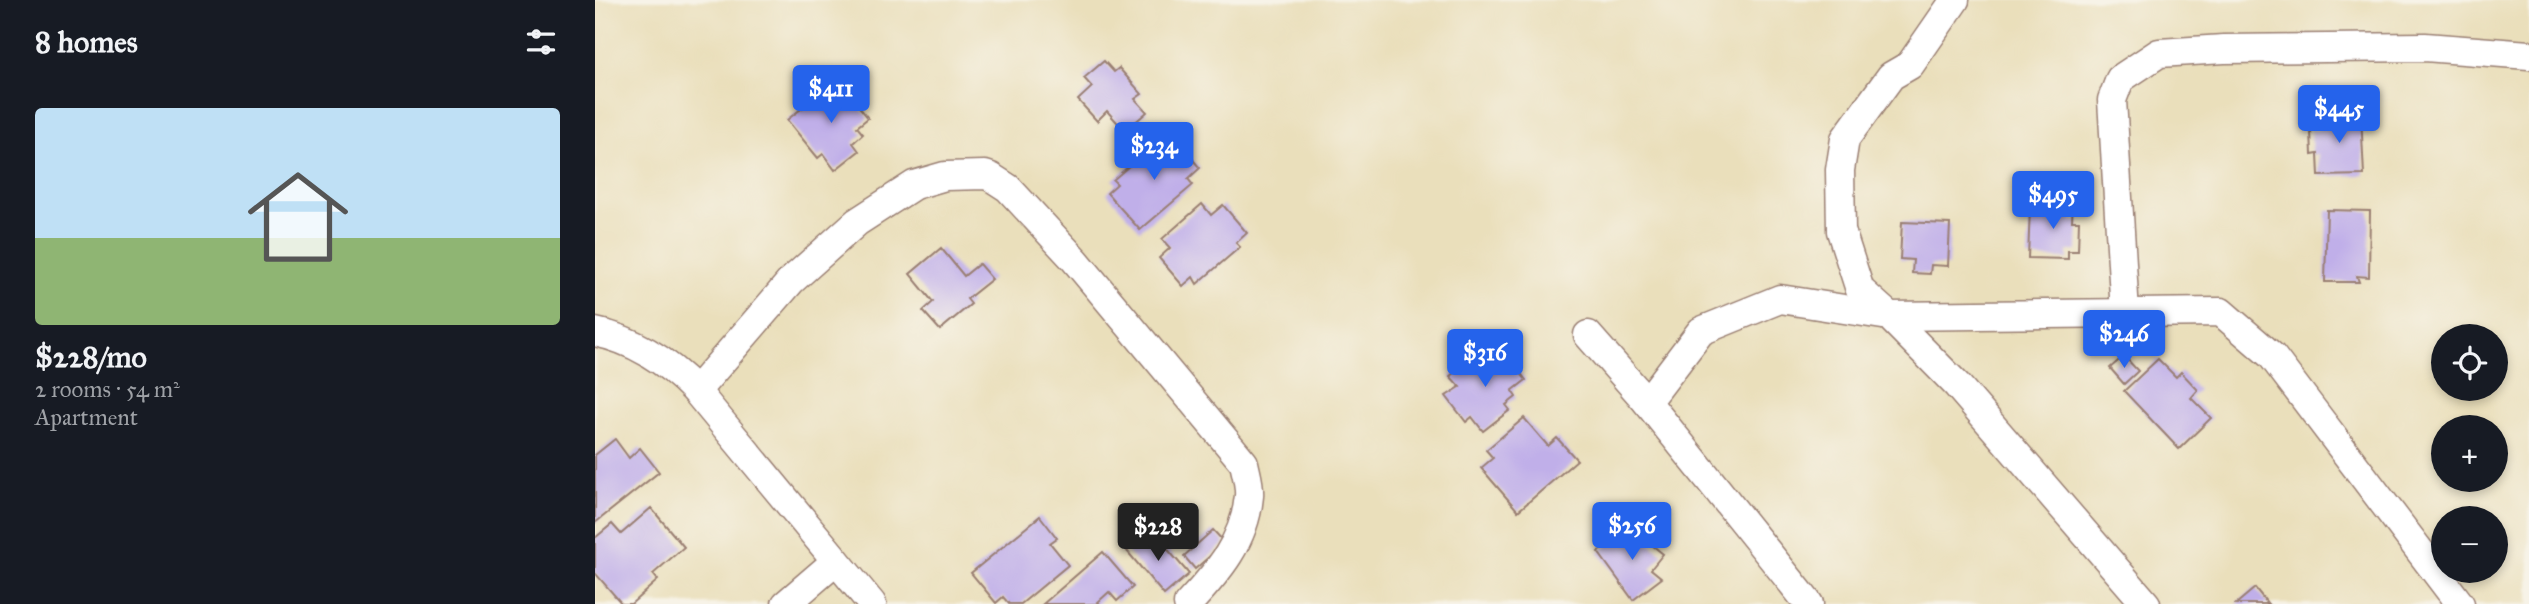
<!DOCTYPE html>
<meta charset="utf-8">
<style>
:root{--surface:#171b24;--page:#20242c;--text:#f1f3f6;--muted:#9ea1a6;--line:#363941;--accent:#2563eb}
body{margin:0;font-family:"IM FELL Great Primer",serif;background:var(--page);color:var(--text);height:100vh;display:flex;flex-direction:column;font-size:26px;white-space:nowrap}
*{box-sizing:border-box;margin:0}
p{font-size:23px;color:var(--muted)}
.icon{flex:none;width:38px;height:38px;fill:none;stroke:currentColor;stroke-width:2;stroke-linecap:round;stroke-linejoin:round}
.map{position:relative;flex:1;overflow:hidden}
.panel{display:flex;flex-direction:column;background:var(--surface);width:595px}
.panel>*{flex:none}
.controls{position:absolute;left:1836px;top:324px;display:grid;gap:14px}
.controls a{display:grid;place-items:center;width:77px;height:77px;border-radius:50%;background:var(--surface);box-shadow:0 4px 10px #0003;font-size:35px}
.price{position:absolute;translate:-50% -60px;padding:0 16px;border-radius:7px;background:var(--accent);color:#fff;font-size:23px;line-height:46px;filter:drop-shadow(0 2px 4px #0008)}
.price::after{content:'';position:absolute;left:50%;top:42px;width:21px;height:16px;margin-left:-10px;background:inherit;clip-path:polygon(0 0,100% 0,50% 100%)}
.price.current{background:#222;color:#fff}
ul{padding:0;list-style:none}
li{display:grid;align-content:center;gap:14px;height:371px;padding:0 35px}
li+li{border-top:2px solid var(--line)}
li span{display:grid;place-items:center;height:217px;border-radius:7px;color:#555}
li>.icon{margin-inline-start:auto}
span .icon{width:126px;height:126px;fill:#fffc;stroke-width:1}
li b{font-size:30px}
h2{display:flex;justify-content:space-between;align-items:center;height:84px;padding:0 35px;font-size:30px}
main{display:flex;flex:1;min-height:0}
.map>svg:first-child{display:block}
</style>
<main>
<section class="panel">
<h2>8 homes<svg class="icon" aria-label="filters" viewBox="0 0 24 24"><path d="M4 7h16M4 17h16"/><circle cx="9" cy="7" r="2"/><circle cx="15" cy="17" r="2"/></svg></h2>
<ul>
<li><span style="background:linear-gradient(#bfe0f5 60%,#8fb573 0)"><svg class="icon" aria-label="home" viewBox="0 0 24 24"><path d="M3 11l9-7 9 7M6 9v11h12V9"/></svg></span><div><b>$228/mo</b><p>2 rooms · 54 m²</p><p>Apartment</p></div></li>
</ul>
</section>
<div class="map">
<svg width="1934" height="604" viewBox="0 0 1934 604">
<rect width="100%" height="100%" fill="#f7f3e8"/>
<filter id="ink" filterUnits="userSpaceOnUse"><feTurbulence type="fractalNoise" baseFrequency=".0143" numOctaves="2"/><feDisplacementMap in="SourceGraphic" scale="14" xChannelSelector="R" yChannelSelector="G"/><feConvolveMatrix kernelMatrix="1 2 1 2 8 2 1 2 1" color-interpolation-filters="sRGB"/></filter>
<filter id="wash" filterUnits="userSpaceOnUse"><feTurbulence type="fractalNoise" baseFrequency=".00686" numOctaves="4" result="noise"/><feDisplacementMap in="SourceGraphic" scale="28" xChannelSelector="R" yChannelSelector="G"/><feGaussianBlur stdDeviation="1.57" result="paint"/><feColorMatrix in="noise" values="0 0 0 0 0 0 0 0 0 0 0 0 0 0 0 0 0 1.4 0 .05"/><feComposite in="paint" operator="in"/></filter>
<g filter="url(#wash)">
<rect width="100%" height="100%" fill="#eadfbb"/>
<g id="blocks">
<!-- building -->
<g fill="#c0afe9">
<polygon points="509,61 519,72 524,68 547,94 540,99 552,112 530,131 512,111 502,121 483,100 497,87 489,78"/>
<polygon points="243,80 273,118 262,127 268,134 258,143 264,151 240,170 228,154 223,158 192,120"/>
<polygon points="1766,114 1769,175 1724,176 1723,154 1717,155 1716,130 1723,130 1722,116"/>
<polygon points="566,138 572,145 579,138 605,168 593,179 598,185 545,230 512,193 522,184 518,180"/>
<polygon points="1450,201 1478,202 1477,221 1484,221 1483,251 1473,251 1473,259 1433,258 1435,208 1449,209"/>
<polygon points="607,204 616,215 628,205 652,233 641,243 645,247 602,284 598,277 588,286 564,258 575,248 567,239"/>
<polygon points="1732,210 1775,211 1774,277 1762,276 1764,282 1730,282"/>
<polygon points="1307,222 1355,224 1353,266 1336,265 1335,274 1317,273 1318,260 1305,259"/>
<polygon points="346,248 369,276 384,264 397,279 372,299 376,304 345,330 328,311 338,302 315,274"/>
<polygon points="887,351 899,366 912,356 931,380 917,391 921,397 911,405 915,410 888,431 877,417 871,422 851,396 865,387 855,376"/>
<polygon points="1529,356 1543,371 1529,384 1515,368"/>
<polygon points="1563,359 1581,377 1586,372 1603,390 1596,398 1616,418 1584,449 1529,391"/>
<polygon points="929,418 953,446 962,438 982,460 923,511 886,468 898,458 891,450"/>
<polygon points="20,439 34,458 45,448 64,472 0,523 0,455"/>
<polygon points="56,508 89,547 58,574 63,580 36,604 27,604 0,573 0,538 17,524 26,534"/>
<polygon points="445,516 462,538 455,543 473,565 426,604 414,604 408,597 401,603 376,573"/>
<polygon points="1036,528 1068,554 1056,569 1067,578 1038,600 1003,552"/>
<polygon points="556,530 594,574 569,595 532,551"/>
<polygon points="618,530 630,543 600,569 589,556"/>
<polygon points="508,552 538,587 522,601 514,592 503,602 505,604 448,604"/>
<polygon points="1660,588 1673,604 1641,604"/>
</g>
</g>
</g>
<g filter="url(#ink)">
<use href="#blocks" fill-opacity="0" stroke="#9a7f73" stroke-width="2"/>
<g fill="none" stroke-linecap="round" stroke-linejoin="round">
<!-- street casing -->
<g stroke="#9a7f73" stroke-width="31">
<g id="street">
<polyline points="1360,0 1315,65 1296,76 1250,139 1245,170 1246,231 1265,290 1294,316 1626,312 1677,356 1865,604"/>
<polyline points="1530,313 1517,100 1525,79 1564,53 1629,49 1830,47 1934,55"/>
<path d="M0 332C40 340 73 362 101 391L277 604"/>
<polyline points="993,335 1052,402"/>
<path d="M101 391 196 281 262 222 319 185 350 176 390 175 396 177 413 188 480 260 649 463C651 473 655 485 654 496 650 541 623 572 593 604"/>
<polyline points="191,604 241,561"/>
<polyline points="1214,604 1052,402 1106,331 1185,299 1294,316 1362,385 1551,604"/>
</g>
</g>
<!-- street -->
<use href="#street" stroke="#fff" stroke-width="28"/>
</g>
</g>
</svg>
<div class="controls">
<a><svg class="icon" aria-label="locate" viewBox="0 0 24 24"><circle cx="12" cy="12" r="6"/><path d="M12 2v4M12 18v4M2 12h4M18 12h4"/></svg></a>
<a>+</a>
<a>−</a>
</div>
<b class="price" style="left:236px;top:125px">$411</b>
<b class="price" style="left:1744px;top:145px">$445</b>
<b class="price" style="left:559px;top:182px">$234</b>
<b class="price" style="left:1458px;top:231px">$495</b>
<b class="price" style="left:1529px;top:370px">$246</b>
<b class="price" style="left:890px;top:389px">$316</b>
<b class="price" style="left:1037px;top:562px">$256</b>
<b class="price current" style="left:563px;top:563px">$228</b>
</div>
</main>
